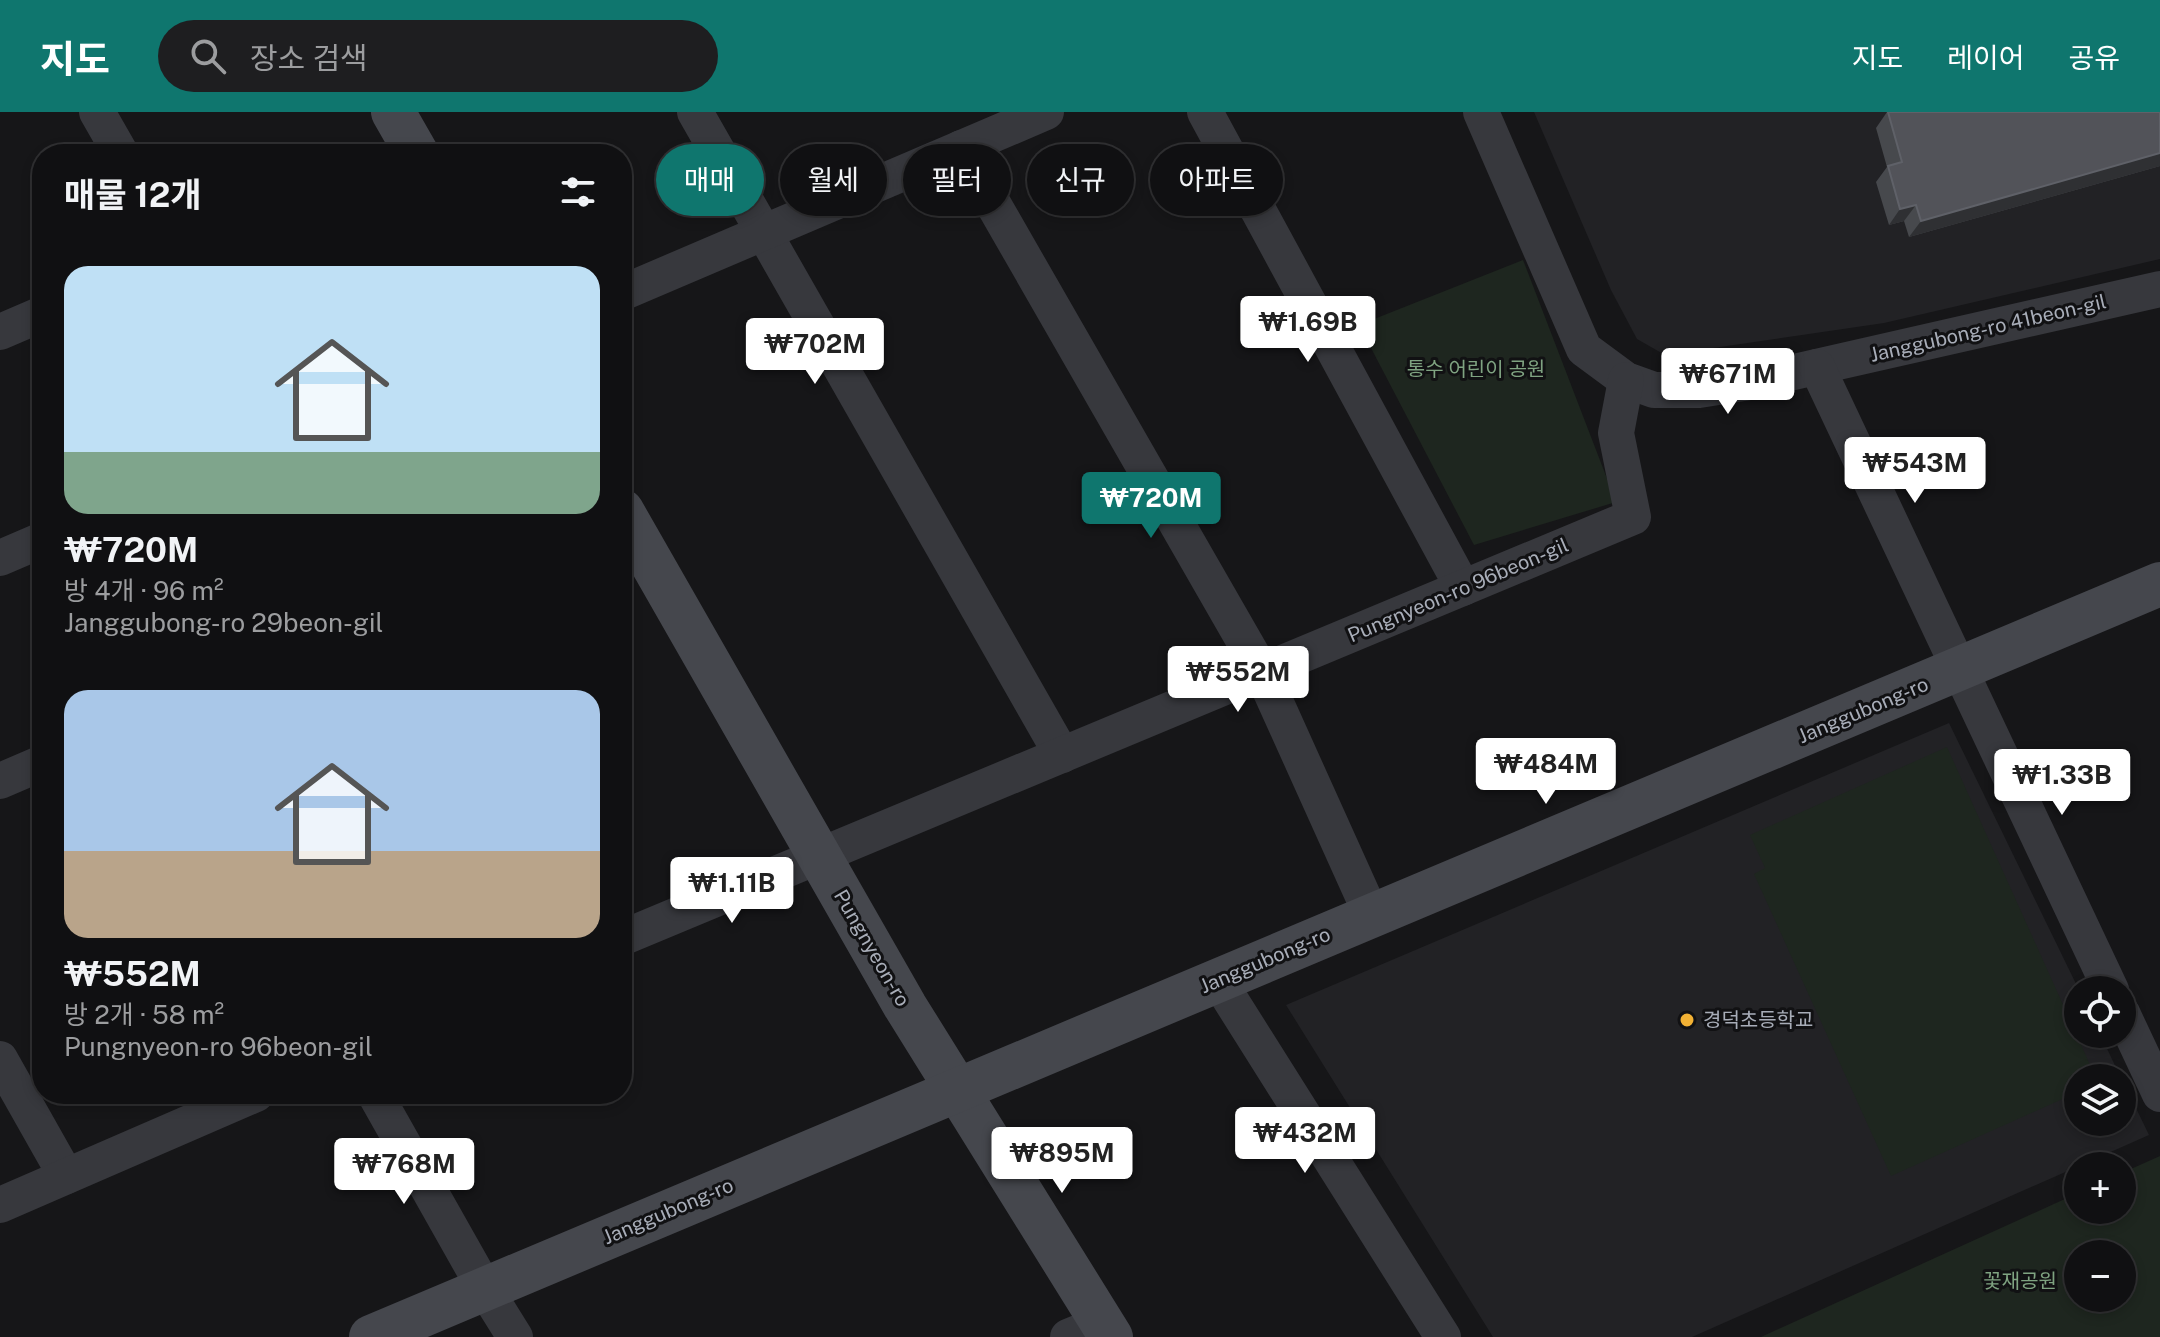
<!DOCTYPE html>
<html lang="ko">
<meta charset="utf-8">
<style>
:root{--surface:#101012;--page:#1e1e20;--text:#f1f3f6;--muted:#9c9d9f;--line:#303032;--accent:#0f766e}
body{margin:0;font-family:"Public Sans","Noto Sans KR",sans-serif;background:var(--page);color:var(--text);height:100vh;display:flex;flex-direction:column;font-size:30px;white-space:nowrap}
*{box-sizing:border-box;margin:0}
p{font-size:26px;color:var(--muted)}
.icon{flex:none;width:44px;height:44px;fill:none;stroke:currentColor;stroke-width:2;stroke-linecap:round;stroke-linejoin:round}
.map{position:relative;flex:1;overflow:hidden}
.drawer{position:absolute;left:32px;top:32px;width:600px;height:960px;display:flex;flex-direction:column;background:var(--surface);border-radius:32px;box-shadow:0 4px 12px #0003,0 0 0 2px var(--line)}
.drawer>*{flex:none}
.hud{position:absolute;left:656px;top:32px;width:760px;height:72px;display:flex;gap:16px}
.buttons{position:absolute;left:2064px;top:864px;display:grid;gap:16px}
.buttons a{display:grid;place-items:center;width:72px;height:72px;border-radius:50%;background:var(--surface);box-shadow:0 4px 12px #0003,0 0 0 2px var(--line);font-size:40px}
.price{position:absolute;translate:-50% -68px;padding:0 18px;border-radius:8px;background:#fff;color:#222;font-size:26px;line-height:52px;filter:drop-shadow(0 2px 4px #0008)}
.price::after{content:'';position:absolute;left:50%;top:48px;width:24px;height:18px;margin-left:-12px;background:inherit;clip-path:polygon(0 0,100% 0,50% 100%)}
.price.on{background:var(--accent);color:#fff}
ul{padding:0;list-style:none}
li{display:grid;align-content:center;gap:16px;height:424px;padding:0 32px}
li span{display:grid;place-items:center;height:248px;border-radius:24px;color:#555}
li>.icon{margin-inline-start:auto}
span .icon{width:144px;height:144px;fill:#fffc;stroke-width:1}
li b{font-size:34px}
h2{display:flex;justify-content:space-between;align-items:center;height:96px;padding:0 32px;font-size:34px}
.tag{padding:0 28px;border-radius:36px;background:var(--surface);box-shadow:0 4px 12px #0003,0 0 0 2px var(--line);font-size:28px;line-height:72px}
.tag.on{background:var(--accent);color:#fff}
header{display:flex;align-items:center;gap:48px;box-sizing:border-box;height:112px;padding:0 40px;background:var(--accent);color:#fff}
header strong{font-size:38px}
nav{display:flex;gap:44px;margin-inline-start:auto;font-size:28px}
.search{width:560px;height:72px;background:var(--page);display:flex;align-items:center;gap:20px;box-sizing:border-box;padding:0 28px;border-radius:44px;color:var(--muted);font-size:30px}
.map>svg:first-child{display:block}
</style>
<header>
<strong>지도</strong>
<div class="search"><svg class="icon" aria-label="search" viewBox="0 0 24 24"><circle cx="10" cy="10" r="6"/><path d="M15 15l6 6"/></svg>장소 검색</div>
<nav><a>지도</a><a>레이어</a><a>공유</a></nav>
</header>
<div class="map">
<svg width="2160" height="1225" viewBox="0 0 2160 1225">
<rect width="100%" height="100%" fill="#161618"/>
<!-- built -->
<g fill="#222225">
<polygon points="1534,0 2160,0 2160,147 1884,211 1665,243 1637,227 1611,178"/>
<polygon points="1949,611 2079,878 2078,922 2100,922 2121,966 2078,966 2078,1010 2122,1010 2122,967 2149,1023 1692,1225 1493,1225 1286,893"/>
</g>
<!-- green -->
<g fill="#1e261f" fill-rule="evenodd">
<polygon points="1523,148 1616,390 1474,433 1359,213"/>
<polygon points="1947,635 2096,966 2078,966 2078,980 1891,1064 1754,762 1765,756 1750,723"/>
<path d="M2160 1044V1225H1761L2078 1081V1098H2122V1061ZM2078 1142H2122V1186H2078Z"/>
</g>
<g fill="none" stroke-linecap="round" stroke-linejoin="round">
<!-- street -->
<g stroke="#37383d" stroke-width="36">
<polyline points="97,0 121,42"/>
<polyline points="695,0 1062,643"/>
<polyline points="1205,0 1463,476"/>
<polyline points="1481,0 1584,237 1626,268 1654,278 1699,278 1750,270 2160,177"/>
<polyline points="961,36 1262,560 1372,804"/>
<polyline points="622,181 1046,0"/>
<polyline points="0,220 42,202"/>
<polyline points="1817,255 2111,878"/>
<polyline points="0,446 42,428"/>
<polyline points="0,669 42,651"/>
<polyline points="622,826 1633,405 1616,321 1626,268"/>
<polyline points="1218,868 1443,1225"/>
<polyline points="2122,901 2160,982"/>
<polyline points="0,947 66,1064"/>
<polyline points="375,982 485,1177 515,1225"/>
<polyline points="0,1093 256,982"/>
<polyline points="1068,1225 1102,1211"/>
</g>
<!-- secondary -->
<g stroke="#45474d" stroke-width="44">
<polyline points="393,0 417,42"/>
<polyline points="622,399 905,894 1111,1225"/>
<polyline points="371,1225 2160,472"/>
</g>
</g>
<!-- wall -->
<polygon fill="#47494d" points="1887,0 2160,0 2160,54 1909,125 1904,109 1889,113 1876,70 1887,55 1876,16"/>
<!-- shaded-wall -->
<g fill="#2f3033">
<polygon points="2160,41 2160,54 1909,125 1921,109"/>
<polygon points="1916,93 1904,109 1889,113 1900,97"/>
</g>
<!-- building -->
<polygon fill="#525359" stroke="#5f6168" stroke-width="2" points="1888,0 2160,0 2160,41 1921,109 1916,93 1900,97 1888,54 1902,50"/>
<!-- markers -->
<circle fill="#f2b134" stroke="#111113" stroke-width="3" cx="1687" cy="908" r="8"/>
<g text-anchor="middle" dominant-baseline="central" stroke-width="6" stroke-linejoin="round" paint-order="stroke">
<!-- street labels -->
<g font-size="20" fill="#a8adb8" stroke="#111113">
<text transform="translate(1988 216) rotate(-13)">Janggubong-ro 41beon-gil</text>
<text transform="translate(1458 478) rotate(-23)">Pungnyeon-ro 96beon-gil</text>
<text transform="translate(1863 598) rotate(-23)">Janggubong-ro</text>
<text transform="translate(872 836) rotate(60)">Pungnyeon-ro</text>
<text transform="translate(1265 848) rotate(-23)">Janggubong-ro</text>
<text transform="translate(668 1099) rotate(-23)">Janggubong-ro</text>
</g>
<!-- park labels -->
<g font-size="20" fill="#7fa381" stroke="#111113">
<text x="1476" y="257">통수 어린이 공원</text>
<text x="2020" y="1169">꽃재공원</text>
</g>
<!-- poi labels -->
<g font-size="20" fill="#a8adb8" stroke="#111113" text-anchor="start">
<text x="1703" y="908">경덕초등학교</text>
</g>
</g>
</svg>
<div class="buttons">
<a><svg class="icon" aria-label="locate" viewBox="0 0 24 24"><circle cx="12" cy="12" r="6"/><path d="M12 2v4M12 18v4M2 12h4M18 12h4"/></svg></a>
<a><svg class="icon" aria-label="layers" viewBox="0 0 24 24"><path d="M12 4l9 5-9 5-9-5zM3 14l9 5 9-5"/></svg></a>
<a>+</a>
<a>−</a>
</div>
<b class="price" style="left:1308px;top:252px">₩1.69B</b>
<b class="price" style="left:815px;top:274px">₩702M</b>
<b class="price" style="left:1728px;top:304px">₩671M</b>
<b class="price" style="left:1915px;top:393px">₩543M</b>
<b class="price on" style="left:1151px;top:428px">₩720M</b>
<b class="price" style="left:1238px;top:602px">₩552M</b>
<b class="price" style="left:1546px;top:694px">₩484M</b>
<b class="price" style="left:2062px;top:705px">₩1.33B</b>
<b class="price" style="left:732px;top:813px">₩1.11B</b>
<b class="price" style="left:1305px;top:1063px">₩432M</b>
<b class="price" style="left:1062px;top:1083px">₩895M</b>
<b class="price" style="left:404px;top:1094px">₩768M</b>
<div class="hud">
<a class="tag on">매매</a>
<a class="tag">월세</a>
<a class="tag">필터</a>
<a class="tag">신규</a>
<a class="tag">아파트</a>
</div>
<section class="drawer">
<h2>매물 12개<svg class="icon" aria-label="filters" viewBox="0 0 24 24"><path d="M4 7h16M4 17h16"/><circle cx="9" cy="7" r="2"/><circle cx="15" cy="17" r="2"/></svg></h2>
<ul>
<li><span style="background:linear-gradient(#bfe0f5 75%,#7fa58c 0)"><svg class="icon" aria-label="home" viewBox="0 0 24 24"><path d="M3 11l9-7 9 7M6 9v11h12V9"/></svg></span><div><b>₩720M</b><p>방 4개 · 96 m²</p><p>Janggubong-ro 29beon-gil</p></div></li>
<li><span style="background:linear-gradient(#a9c7e8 65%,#b9a48a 0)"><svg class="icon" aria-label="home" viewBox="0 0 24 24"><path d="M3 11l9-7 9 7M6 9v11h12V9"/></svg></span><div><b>₩552M</b><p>방 2개 · 58 m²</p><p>Pungnyeon-ro 96beon-gil</p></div></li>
</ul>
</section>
</div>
